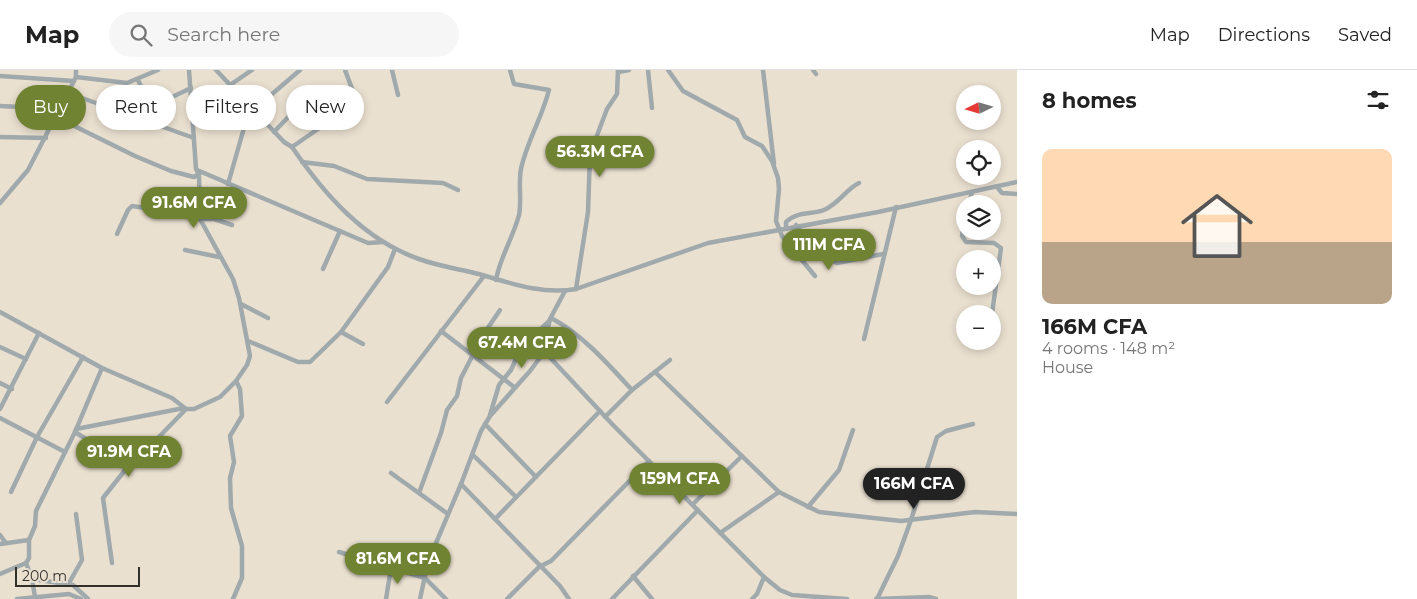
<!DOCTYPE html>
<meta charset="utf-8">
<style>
:root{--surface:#fff;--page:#f6f6f6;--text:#222;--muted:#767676;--line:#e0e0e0;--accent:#6f8333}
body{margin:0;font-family:Montserrat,sans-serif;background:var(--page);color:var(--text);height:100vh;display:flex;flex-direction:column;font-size:19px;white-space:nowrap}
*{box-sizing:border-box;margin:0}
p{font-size:16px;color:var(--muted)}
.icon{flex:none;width:28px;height:28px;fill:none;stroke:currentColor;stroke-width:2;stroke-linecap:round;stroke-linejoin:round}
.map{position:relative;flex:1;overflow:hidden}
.details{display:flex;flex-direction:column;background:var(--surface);width:400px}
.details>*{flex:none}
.top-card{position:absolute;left:15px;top:15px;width:475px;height:45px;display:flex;gap:10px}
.needle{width:32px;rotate:265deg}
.tools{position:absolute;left:956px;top:15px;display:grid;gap:10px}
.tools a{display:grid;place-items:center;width:45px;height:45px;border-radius:50%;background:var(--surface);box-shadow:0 2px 8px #0003;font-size:25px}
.scale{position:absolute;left:15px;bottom:12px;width:125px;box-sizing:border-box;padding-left:5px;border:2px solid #332f29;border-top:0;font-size:14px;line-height:18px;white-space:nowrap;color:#332f29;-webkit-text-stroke:4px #eae0d0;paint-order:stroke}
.price{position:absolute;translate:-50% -42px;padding:0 11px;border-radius:18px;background:var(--accent);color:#fff;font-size:16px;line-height:32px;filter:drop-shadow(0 1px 2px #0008)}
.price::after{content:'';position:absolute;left:50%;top:30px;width:15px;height:11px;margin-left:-8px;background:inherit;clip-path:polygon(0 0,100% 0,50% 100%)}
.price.current{background:#222;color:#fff}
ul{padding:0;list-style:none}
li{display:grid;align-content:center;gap:10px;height:265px;padding:0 25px}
li span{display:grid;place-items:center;height:155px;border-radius:10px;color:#555}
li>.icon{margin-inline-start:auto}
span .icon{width:90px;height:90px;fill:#fffc;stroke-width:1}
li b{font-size:21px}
h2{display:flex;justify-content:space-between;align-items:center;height:60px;padding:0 25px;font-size:21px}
.pill{padding:0 18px;border-radius:22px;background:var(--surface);box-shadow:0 2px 8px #0003;font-size:18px;line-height:45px}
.pill.current{background:var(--accent);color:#fff}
header{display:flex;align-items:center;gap:30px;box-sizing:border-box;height:70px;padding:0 25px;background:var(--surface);border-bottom:1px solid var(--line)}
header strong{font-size:24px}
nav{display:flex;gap:28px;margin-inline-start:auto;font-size:18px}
.search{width:350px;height:45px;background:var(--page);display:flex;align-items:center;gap:12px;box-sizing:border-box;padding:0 18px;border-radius:28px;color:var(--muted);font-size:19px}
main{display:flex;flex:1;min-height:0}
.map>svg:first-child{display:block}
</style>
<header>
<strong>Map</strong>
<div class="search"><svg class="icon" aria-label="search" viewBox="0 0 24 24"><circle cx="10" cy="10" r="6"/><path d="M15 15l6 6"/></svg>Search here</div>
<nav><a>Map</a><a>Directions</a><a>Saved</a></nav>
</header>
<main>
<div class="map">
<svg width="1017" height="529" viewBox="0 0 1017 529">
<rect width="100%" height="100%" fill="#eae0d0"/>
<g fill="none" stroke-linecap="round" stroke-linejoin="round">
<!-- minor -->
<g stroke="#a0a9ac" stroke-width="4.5">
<path d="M216 0 284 72 292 77C324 124 364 170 419 189 438 196 459 199 479 204 510 213 542 225 576 219L708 173 878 142 1017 112"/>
<polyline points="392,0 398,25"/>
<polyline points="648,0 652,38"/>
<polyline points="668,0 683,21 737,50 745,67 762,76 772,91 778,108 779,119 776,151 782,166 815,206"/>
<polyline points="763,0 774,94"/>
<polyline points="813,0 816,4"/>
<polyline points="618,2 629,0"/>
<polyline points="0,6 74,11"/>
<polyline points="76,7 127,13 158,0"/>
<polyline points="138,10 151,37 191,18"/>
<polyline points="230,15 252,0"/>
<polyline points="68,23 194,68"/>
<polyline points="0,36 59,39"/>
<polyline points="56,47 135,86 171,101 194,107 199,104"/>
<polyline points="274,62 291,44"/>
<polyline points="0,67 46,68"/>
<polyline points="292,77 357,32 345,0"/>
<polyline points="302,92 334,96 367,109 443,113 458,120"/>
<polyline points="197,100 368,173 383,172"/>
<polyline points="228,114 250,37 271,25 300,0"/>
<polyline points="997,117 1002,123 1017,124"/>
<polyline points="0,133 28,100 76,7 76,0"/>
<polyline points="969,134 972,122"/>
<polyline points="965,148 962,166 966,172 994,173 1001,178 992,244"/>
<polyline points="200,149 214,149 232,155"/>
<polyline points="796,155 811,176 837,193 883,184"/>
<path d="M786 157V152C797 141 812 145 824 140 840 133 846 119 859 113"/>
<polyline points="117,164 128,140 132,136 199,146"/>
<polyline points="185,180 219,187"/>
<polyline points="323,199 340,161"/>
<path d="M496 210C500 187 513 168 519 145 522 130 518 114 521 99 527 71 542 48 549 20L514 14 510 0"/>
<polyline points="576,219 588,142 590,84 607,39 617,24 618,0"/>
<polyline points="241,234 268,248"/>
<polyline points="0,242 102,298 172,328 186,339 156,370 133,390 103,428 112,493"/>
<path d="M551 248C582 264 608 294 632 320"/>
<polyline points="441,261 514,317"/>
<polyline points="341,262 363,274"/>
<polyline points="531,269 545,274"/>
<polyline points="864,269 896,137"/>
<polyline points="248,271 298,292 310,292 341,262 388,197 395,179"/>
<polyline points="988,272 988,271"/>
<polyline points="0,277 26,289"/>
<polyline points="543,280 613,355 764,507 780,520 792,525 847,529"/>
<polyline points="655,302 779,422 819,442 901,451 975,442 1017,444"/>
<polyline points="0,313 12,319"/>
<polyline points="387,332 484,206"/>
<polyline points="0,339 39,263"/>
<polyline points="490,345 499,315 511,300 521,278 550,250"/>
<polyline points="605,347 632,320 670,290"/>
<polyline points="0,348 65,382"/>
<polyline points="485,354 536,407"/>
<polyline points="76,359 179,339 194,339 220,327 236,311 247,295 250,286 239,228 233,209 200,149 199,104 196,99 189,0"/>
<polyline points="75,362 102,379"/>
<polyline points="473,385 516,427"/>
<polyline points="391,403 448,444"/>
<polyline points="461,414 560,516 569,529"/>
<polyline points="11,422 37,367 83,287"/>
<polyline points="419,423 441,363 447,340 457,326 461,308 483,265 500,240"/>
<polyline points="693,434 742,386"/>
<polyline points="808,437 839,400 853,360"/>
<polyline points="495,449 600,341"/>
<polyline points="720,463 779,422"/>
<polyline points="0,465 5,472"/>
<polyline points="0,474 29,470"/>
<polyline points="339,482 425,508 446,529"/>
<polyline points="26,493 32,509 73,515 88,529"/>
<polyline points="0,504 26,493 29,488 29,470 35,456 36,441 75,362 102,298"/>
<polyline points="633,506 652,529"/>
<polyline points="32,509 35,527"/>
<polyline points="69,513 82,490 76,444"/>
<polyline points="17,529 69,524 81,529"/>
<polyline points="233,529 242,508 242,476 231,438 230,408 234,392 230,366 242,346 240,319 236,311"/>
<polyline points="386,529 391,498"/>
<polyline points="420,529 428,492 461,414 481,361 490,346 530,301 542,285 550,249 565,221"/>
<polyline points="507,529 539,497 551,491 649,391"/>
<polyline points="612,529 698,440"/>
<polyline points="752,529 757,524 764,507"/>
<polyline points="876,529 929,527 936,529"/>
<polyline points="877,529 898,486 911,450 937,367 946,361 973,354"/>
</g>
</g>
</svg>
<div class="tools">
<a><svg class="needle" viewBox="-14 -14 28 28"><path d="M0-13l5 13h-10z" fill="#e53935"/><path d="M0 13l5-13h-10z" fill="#767676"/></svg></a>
<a><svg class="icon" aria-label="locate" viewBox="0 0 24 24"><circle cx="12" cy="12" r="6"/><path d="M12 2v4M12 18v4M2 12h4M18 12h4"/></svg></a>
<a><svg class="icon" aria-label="layers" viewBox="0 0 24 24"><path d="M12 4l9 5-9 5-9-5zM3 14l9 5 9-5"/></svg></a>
<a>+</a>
<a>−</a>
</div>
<div class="scale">200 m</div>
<b class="price" style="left:600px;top:108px">56.3M CFA</b>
<b class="price" style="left:194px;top:159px">91.6M CFA</b>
<b class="price" style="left:829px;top:201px">111M CFA</b>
<b class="price" style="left:522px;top:299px">67.4M CFA</b>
<b class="price" style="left:129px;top:408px">91.9M CFA</b>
<b class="price" style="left:680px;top:435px">159M CFA</b>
<b class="price current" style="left:914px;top:440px">166M CFA</b>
<b class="price" style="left:398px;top:515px">81.6M CFA</b>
<div class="top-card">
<a class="pill current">Buy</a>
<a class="pill">Rent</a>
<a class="pill">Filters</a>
<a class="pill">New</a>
</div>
</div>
<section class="details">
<h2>8 homes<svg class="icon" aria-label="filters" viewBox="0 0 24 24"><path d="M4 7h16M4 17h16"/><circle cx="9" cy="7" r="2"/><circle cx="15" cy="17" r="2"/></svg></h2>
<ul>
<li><span style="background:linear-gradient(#ffd9b3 60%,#b9a48a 0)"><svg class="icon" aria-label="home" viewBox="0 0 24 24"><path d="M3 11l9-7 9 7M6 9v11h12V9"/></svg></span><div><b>166M CFA</b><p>4 rooms · 148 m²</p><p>House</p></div></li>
</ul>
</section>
</main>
